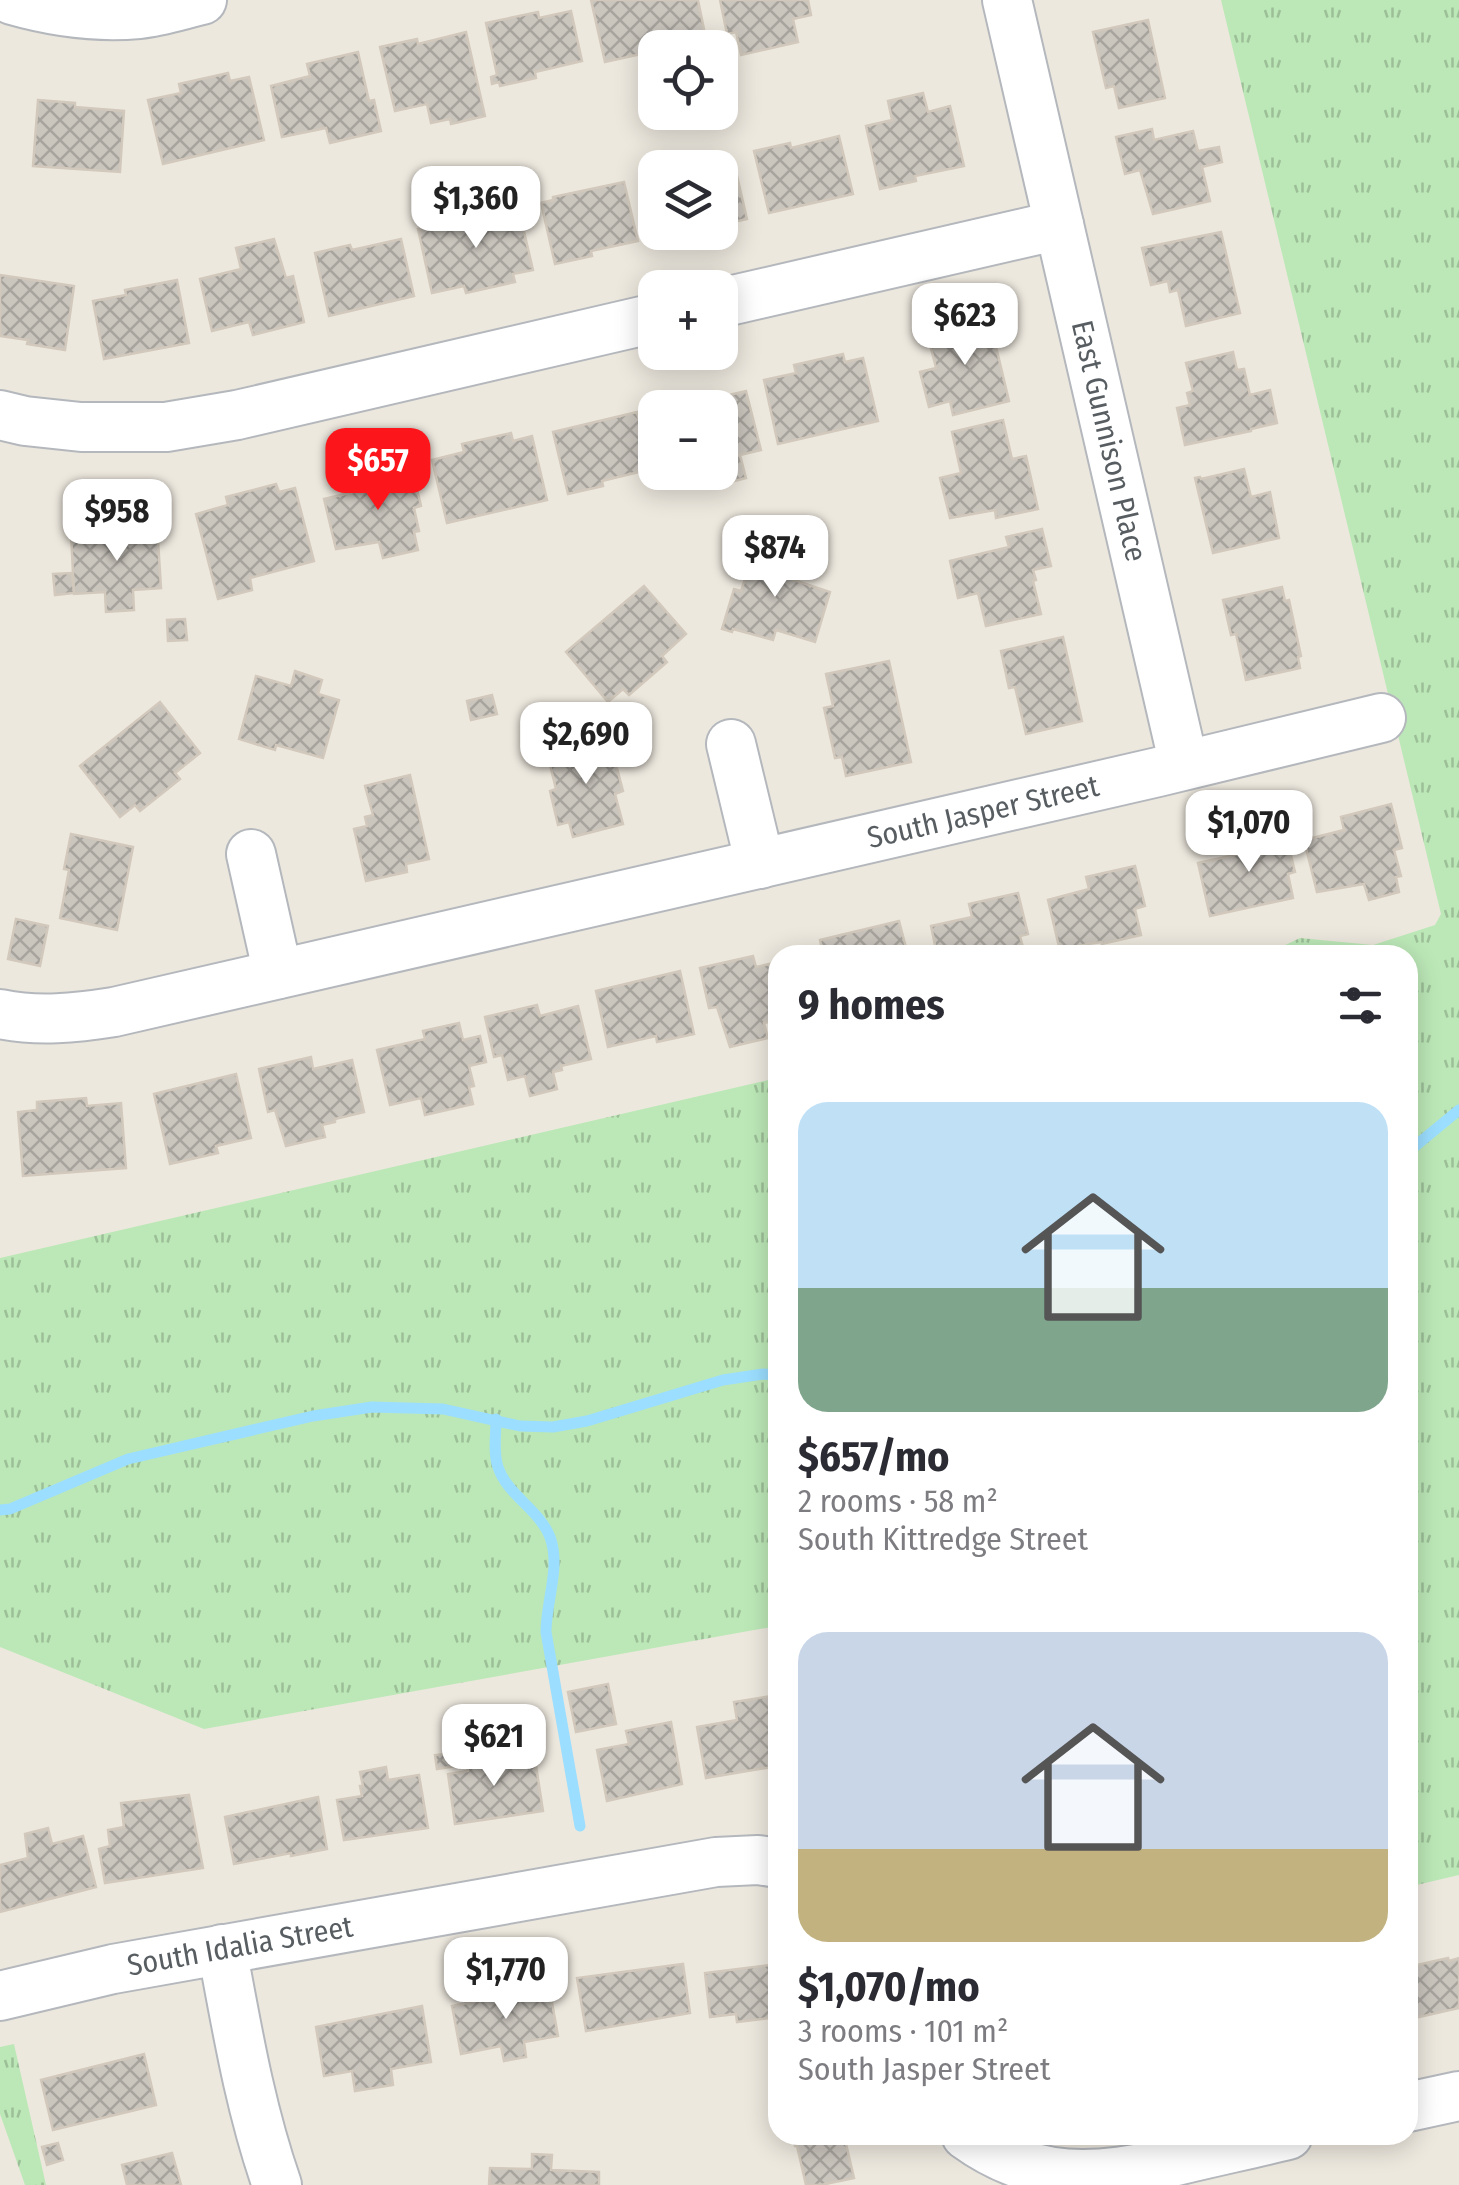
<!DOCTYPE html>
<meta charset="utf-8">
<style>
:root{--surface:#fff;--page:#f2f2f3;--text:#2b2b33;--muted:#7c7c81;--accent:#fc151a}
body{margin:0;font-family:"Fira Sans Condensed",sans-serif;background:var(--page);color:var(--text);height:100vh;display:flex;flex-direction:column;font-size:38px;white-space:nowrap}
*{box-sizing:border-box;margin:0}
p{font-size:32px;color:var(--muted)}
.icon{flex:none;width:55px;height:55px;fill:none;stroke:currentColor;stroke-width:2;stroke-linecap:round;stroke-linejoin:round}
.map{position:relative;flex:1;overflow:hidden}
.drawer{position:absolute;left:768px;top:945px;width:650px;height:1200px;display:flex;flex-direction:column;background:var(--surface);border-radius:30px;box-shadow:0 5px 25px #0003}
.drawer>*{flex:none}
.controls{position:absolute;left:638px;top:30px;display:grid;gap:20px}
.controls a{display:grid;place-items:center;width:100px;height:100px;border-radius:20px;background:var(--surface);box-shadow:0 5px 25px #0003;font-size:50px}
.price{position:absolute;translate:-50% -85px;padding:0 22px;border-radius:20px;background:#fff;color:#222;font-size:32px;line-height:65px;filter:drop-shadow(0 2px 5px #0008)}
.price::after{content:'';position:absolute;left:50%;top:60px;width:30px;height:22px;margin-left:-15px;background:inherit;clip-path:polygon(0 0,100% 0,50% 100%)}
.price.current{background:var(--accent);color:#fff}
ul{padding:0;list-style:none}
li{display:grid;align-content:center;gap:20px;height:530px;padding:0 30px}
li span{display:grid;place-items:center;height:310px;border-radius:30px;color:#555}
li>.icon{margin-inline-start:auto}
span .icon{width:180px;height:180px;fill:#fffc;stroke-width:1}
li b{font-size:42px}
h2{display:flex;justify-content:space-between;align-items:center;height:120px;padding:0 30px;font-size:42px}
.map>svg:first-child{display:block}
</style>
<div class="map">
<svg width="1459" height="2185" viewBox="0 0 1459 2185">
<defs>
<pattern id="grass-tufts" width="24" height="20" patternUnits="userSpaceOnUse" patternTransform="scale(2.5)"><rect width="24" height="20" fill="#bce8b7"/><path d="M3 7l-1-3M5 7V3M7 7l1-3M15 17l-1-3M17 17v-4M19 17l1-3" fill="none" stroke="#9cbf98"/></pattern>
<pattern id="building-cross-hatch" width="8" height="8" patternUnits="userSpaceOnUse" patternTransform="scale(2.5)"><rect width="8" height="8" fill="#cac5bd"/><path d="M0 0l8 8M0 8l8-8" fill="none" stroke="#a7a39d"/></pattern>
</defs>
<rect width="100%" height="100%" fill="#ede8de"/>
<!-- grass -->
<g fill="url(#grass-tufts)">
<polygon points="1221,0 1459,0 1459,1875 1408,1887 1408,955 1264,955 1300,938 1373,945 1435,925 1441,914"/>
<polygon points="777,1078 777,1626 204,1729 0,1647 0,1258"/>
<polygon points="14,2044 46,2185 25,2185 0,2114 0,2047"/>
</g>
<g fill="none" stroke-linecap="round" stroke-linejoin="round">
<!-- stream -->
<g stroke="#9cdeff" stroke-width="11">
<polyline points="1408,1152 1459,1110"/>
<path d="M496 1419C496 1434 493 1453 498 1467 507 1495 539 1509 550 1537 561 1567 546 1601 546 1632L580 1826"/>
<polyline points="0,1510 10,1509 128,1459 313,1416 372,1407 443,1409 520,1426 553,1427 587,1421 723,1380 763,1374 778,1375"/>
</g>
</g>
<!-- building -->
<g fill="url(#building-cross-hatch)" stroke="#d2c9bc" stroke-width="2.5">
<polygon points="591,0 698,0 706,39 669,48 655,48 655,51 605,62"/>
<polygon points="720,0 808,0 811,15 793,19 798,42 741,55 736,32 727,34"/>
<polygon points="571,11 582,61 535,72 536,78 500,86 499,82 492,84 491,77 497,75 486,23 538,12 539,18"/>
<polygon points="1148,20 1165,98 1119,108 1114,86 1106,88 1093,32"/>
<polygon points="466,32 485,116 451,124 450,119 431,123 427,104 395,111 380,47 417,39 418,44"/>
<polygon points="358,52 369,101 374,100 381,131 330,143 326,128 282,137 271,86 310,76 307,64"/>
<polygon points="228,73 230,81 249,77 264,140 163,164 148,100 181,93 179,84"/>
<polygon points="923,93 928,112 950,106 964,166 915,176 916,181 880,189 866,126 892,120 888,101"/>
<polygon points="38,100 75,103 75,107 124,111 120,172 33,166"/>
<polygon points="1152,129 1154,140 1193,131 1198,151 1219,147 1222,162 1202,167 1210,201 1153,214 1140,170 1125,174 1116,137"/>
<polygon points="839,136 853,194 769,213 754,151 790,143 791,148"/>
<polygon points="724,155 729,177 737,176 747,219 720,225 720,168 670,166"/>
<polygon points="655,171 655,225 653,225 642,174"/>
<polygon points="624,182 638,241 591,251 592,256 555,264 541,203 553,200 553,197"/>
<polygon points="518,206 533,270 513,274 515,282 466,293 464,286 432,293 418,229"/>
<polygon points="1221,232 1240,313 1186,326 1178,290 1170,292 1168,281 1151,285 1142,248"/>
<polygon points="274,239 286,278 293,276 304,322 253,335 249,322 212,331 200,279 241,269 236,248"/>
<polygon points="401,239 414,296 329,316 315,253 350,245 352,250"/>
<polygon points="0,275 74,286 65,350 27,344 28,340 0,336"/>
<polygon points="177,280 189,343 104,359 93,301 126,295 125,290"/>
<polygon points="989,317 1009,401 953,415 950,401 929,407 920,372 936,368 927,332"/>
<polygon points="1233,352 1237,370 1244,369 1250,395 1270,390 1277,423 1251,429 1251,431 1185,445 1177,408 1190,405 1187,393 1193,391 1186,363"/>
<polygon points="843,354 845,362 863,358 878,421 778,444 764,380 796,373 794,365"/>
<polygon points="746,391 761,450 740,455 746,478 707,488 704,472 720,472 720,408 662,407 698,398 699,402"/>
<polygon points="637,412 651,469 602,481 603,486 568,494 553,432"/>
<polygon points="1003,420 1012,459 1026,456 1038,509 996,518 995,510 950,518 940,478 961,473 952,432"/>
<polygon points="511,433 513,441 532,436 547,500 447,523 432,460 464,452 462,444"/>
<polygon points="411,464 421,506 414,508 419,531 414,532 418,550 383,558 379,542 336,549 324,499 362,490 359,477"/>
<polygon points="1244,469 1251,497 1270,492 1279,538 1213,553 1195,478 1200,477 1201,479"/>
<polygon points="276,484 279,492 295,488 314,561 250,578 252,590 218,599 196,514 228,505 226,497"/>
<polygon points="157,524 161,588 133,590 134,610 106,612 105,592 74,594 71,533 120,530 120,526"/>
<polygon points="1042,529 1051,566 1033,570 1036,580 1033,581 1041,614 986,626 978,593 958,598 950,561 1009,547 1006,537"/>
<polygon points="757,543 795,554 788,578 830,592 815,642 776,630 773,640 733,629 732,632 722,629 734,589 741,591"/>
<polygon points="72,573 74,593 55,595 53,574"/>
<polygon points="644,586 686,634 662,656 667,662 629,695 623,689 608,702 566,652"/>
<polygon points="1282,587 1285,601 1289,600 1301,656 1298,657 1300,668 1246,680 1236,634 1231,635 1223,600"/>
<polygon points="185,619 187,640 168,641 167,620"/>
<polygon points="1063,637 1082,721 1026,734 1015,687 1009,688 1001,651"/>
<polygon points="889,661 911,762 846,776 842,757 835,758 824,708 833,706 826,674"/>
<polygon points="295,671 322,680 318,694 339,700 323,758 276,745 275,750 239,739 256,676 291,686"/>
<polygon points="492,695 497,714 471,720 467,701"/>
<polygon points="160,702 200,753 175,773 180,779 140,811 135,805 120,817 80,766"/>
<polygon points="605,734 606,739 609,738 623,791 615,794 623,824 573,837 569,822 558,825 550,791 556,789 547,753 592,742 591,738"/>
<polygon points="410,775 429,859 406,864 407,872 366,881 354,829 367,826 365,817 373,815 365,786"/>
<polygon points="1391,804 1402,848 1394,850 1401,876 1396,877 1399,892 1369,900 1364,884 1317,892 1304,840 1344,830 1341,817"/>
<polygon points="1285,831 1295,872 1288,874 1293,898 1210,916 1198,863 1239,854 1236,843"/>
<polygon points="71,834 133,847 117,930 60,918 69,870 64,869"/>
<polygon points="1135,866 1145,906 1135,909 1141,935 1102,944 1102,942 1088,944 1060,951 1048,900 1089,889 1086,877"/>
<polygon points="1018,893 1028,934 1020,936 1025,955 937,955 931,926 972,917 969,904"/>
<polygon points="16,919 48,926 40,966 8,959"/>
<polygon points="899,921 908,955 823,955 820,940"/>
<polygon points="753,956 756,967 778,962 777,1020 764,1023 768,1038 730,1047 717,1007 709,1008 700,968"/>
<polygon points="680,971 694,1034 657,1042 656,1036 608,1047 596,991"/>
<polygon points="537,1005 540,1016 578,1006 591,1059 561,1066 562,1070 553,1072 557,1089 530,1096 525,1076 508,1080 502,1055 494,1057 485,1017"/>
<polygon points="459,1023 463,1040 480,1036 486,1062 469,1066 474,1086 469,1087 473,1104 425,1115 421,1098 390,1105 377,1050 425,1039 423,1031"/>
<polygon points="311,1057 313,1069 352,1060 364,1112 335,1119 335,1122 322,1125 325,1137 286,1146 275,1110 268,1112 259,1069"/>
<polygon points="236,1074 251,1138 216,1146 218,1153 170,1164 154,1094"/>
<polygon points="86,1098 87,1106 121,1103 126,1168 23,1176 18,1112 37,1110 37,1102"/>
<polygon points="608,1684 616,1724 576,1732 568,1692"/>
<polygon points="778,1695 778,1766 706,1778 697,1727 737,1720 734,1702"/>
<polygon points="671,1722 682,1784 607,1801 597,1750 629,1744 626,1731"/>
<polygon points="493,1748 495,1765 535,1759 543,1811 455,1824 448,1774 468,1771 465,1752"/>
<polygon points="455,1753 457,1766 437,1769 435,1755"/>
<polygon points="386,1767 388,1780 419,1775 428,1828 344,1840 337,1800 362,1796 360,1786 363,1786 360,1772"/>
<polygon points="189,1795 203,1868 105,1883 99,1849 110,1846 108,1830 124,1827 121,1803"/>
<polygon points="318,1797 327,1849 291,1856 291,1853 234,1864 225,1817"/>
<polygon points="48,1828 52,1844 83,1836 96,1887 0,1912 0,1865 28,1858 25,1834"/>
<polygon points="1448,1958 1449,1961 1459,1958 1459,2008 1415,2018 1408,1985 1408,1967"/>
<polygon points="683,1964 690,2013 586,2031 577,1978"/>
<polygon points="778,1964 778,2017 737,2022 736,2014 710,2017 705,1973"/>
<polygon points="549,1986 558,2036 524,2042 526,2057 504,2061 501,2046 461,2054 452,2006"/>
<polygon points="422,2006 431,2062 391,2069 393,2085 355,2091 352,2071 324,2076 316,2027"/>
<polygon points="144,2054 156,2105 53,2130 41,2080"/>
<polygon points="793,2135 844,2135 854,2178 821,2185 806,2185 797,2146 795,2146"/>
<polygon points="58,2143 63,2160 47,2165 42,2147"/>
<polygon points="172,2153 181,2185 127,2185 122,2165"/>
<polygon points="532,2154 552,2155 551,2170 599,2172 599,2185 489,2185 490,2168 532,2169"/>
</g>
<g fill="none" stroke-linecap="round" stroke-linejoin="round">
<!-- minor casing -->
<g stroke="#b4b8bd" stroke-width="52">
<g id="minor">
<path d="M12 0C54 12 96 18 139 14 160 12 181 5 202 0"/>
<polyline points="1007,0 1184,765"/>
<polyline points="720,303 1059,225"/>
<polyline points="0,415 25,421 81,427 166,427 237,415 655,318"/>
<polyline points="731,744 760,864"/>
<polyline points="251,854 278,974"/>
<path d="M0 1014C38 1022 76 1018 114 1012L1158 772 1381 718"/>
<path d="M222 1949C237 2029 250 2108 277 2185"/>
<polyline points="0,1996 113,1969 716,1862 758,1860 778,1863"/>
<polyline points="1408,2107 1459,2096"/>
<path d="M966 2135C1035 2185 1096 2179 1176 2161 1213 2152 1251 2144 1288 2135"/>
</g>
</g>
<!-- minor -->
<use href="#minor" stroke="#fff" stroke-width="48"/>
</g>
<g text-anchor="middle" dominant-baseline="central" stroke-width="8" stroke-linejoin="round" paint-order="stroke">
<!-- street labels -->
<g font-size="30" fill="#575d61" stroke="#fff">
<text transform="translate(1109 441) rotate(77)">East Gunnison Place</text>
<text transform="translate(983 812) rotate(-13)">South Jasper Street</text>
<text transform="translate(240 1946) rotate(-10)">South Idalia Street</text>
</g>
</g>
</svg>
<div class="controls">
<a><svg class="icon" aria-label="locate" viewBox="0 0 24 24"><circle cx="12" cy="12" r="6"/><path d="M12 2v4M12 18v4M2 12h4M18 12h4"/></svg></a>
<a><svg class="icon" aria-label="layers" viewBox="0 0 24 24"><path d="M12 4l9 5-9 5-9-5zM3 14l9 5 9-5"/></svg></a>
<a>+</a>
<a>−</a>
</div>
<b class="price" style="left:476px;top:251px">$1,360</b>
<b class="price" style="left:965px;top:368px">$623</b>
<b class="price current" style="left:378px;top:513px">$657</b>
<b class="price" style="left:117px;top:564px">$958</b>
<b class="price" style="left:775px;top:600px">$874</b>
<b class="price" style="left:586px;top:787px">$2,690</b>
<b class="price" style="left:1249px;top:875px">$1,070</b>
<b class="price" style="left:494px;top:1789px">$621</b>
<b class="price" style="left:506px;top:2022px">$1,770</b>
<section class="drawer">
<h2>9 homes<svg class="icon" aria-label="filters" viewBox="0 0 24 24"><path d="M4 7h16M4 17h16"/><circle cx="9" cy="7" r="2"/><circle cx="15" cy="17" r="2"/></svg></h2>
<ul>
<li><span style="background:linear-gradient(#bfe0f5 60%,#7fa58c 0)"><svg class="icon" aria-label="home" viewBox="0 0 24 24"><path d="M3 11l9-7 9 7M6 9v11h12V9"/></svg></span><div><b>$657/mo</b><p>2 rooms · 58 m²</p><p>South Kittredge Street</p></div></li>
<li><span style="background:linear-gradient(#c9d6e8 70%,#c2b280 0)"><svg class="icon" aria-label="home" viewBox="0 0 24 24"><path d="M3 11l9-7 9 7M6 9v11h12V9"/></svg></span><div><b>$1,070/mo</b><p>3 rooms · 101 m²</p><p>South Jasper Street</p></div></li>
</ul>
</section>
</div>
